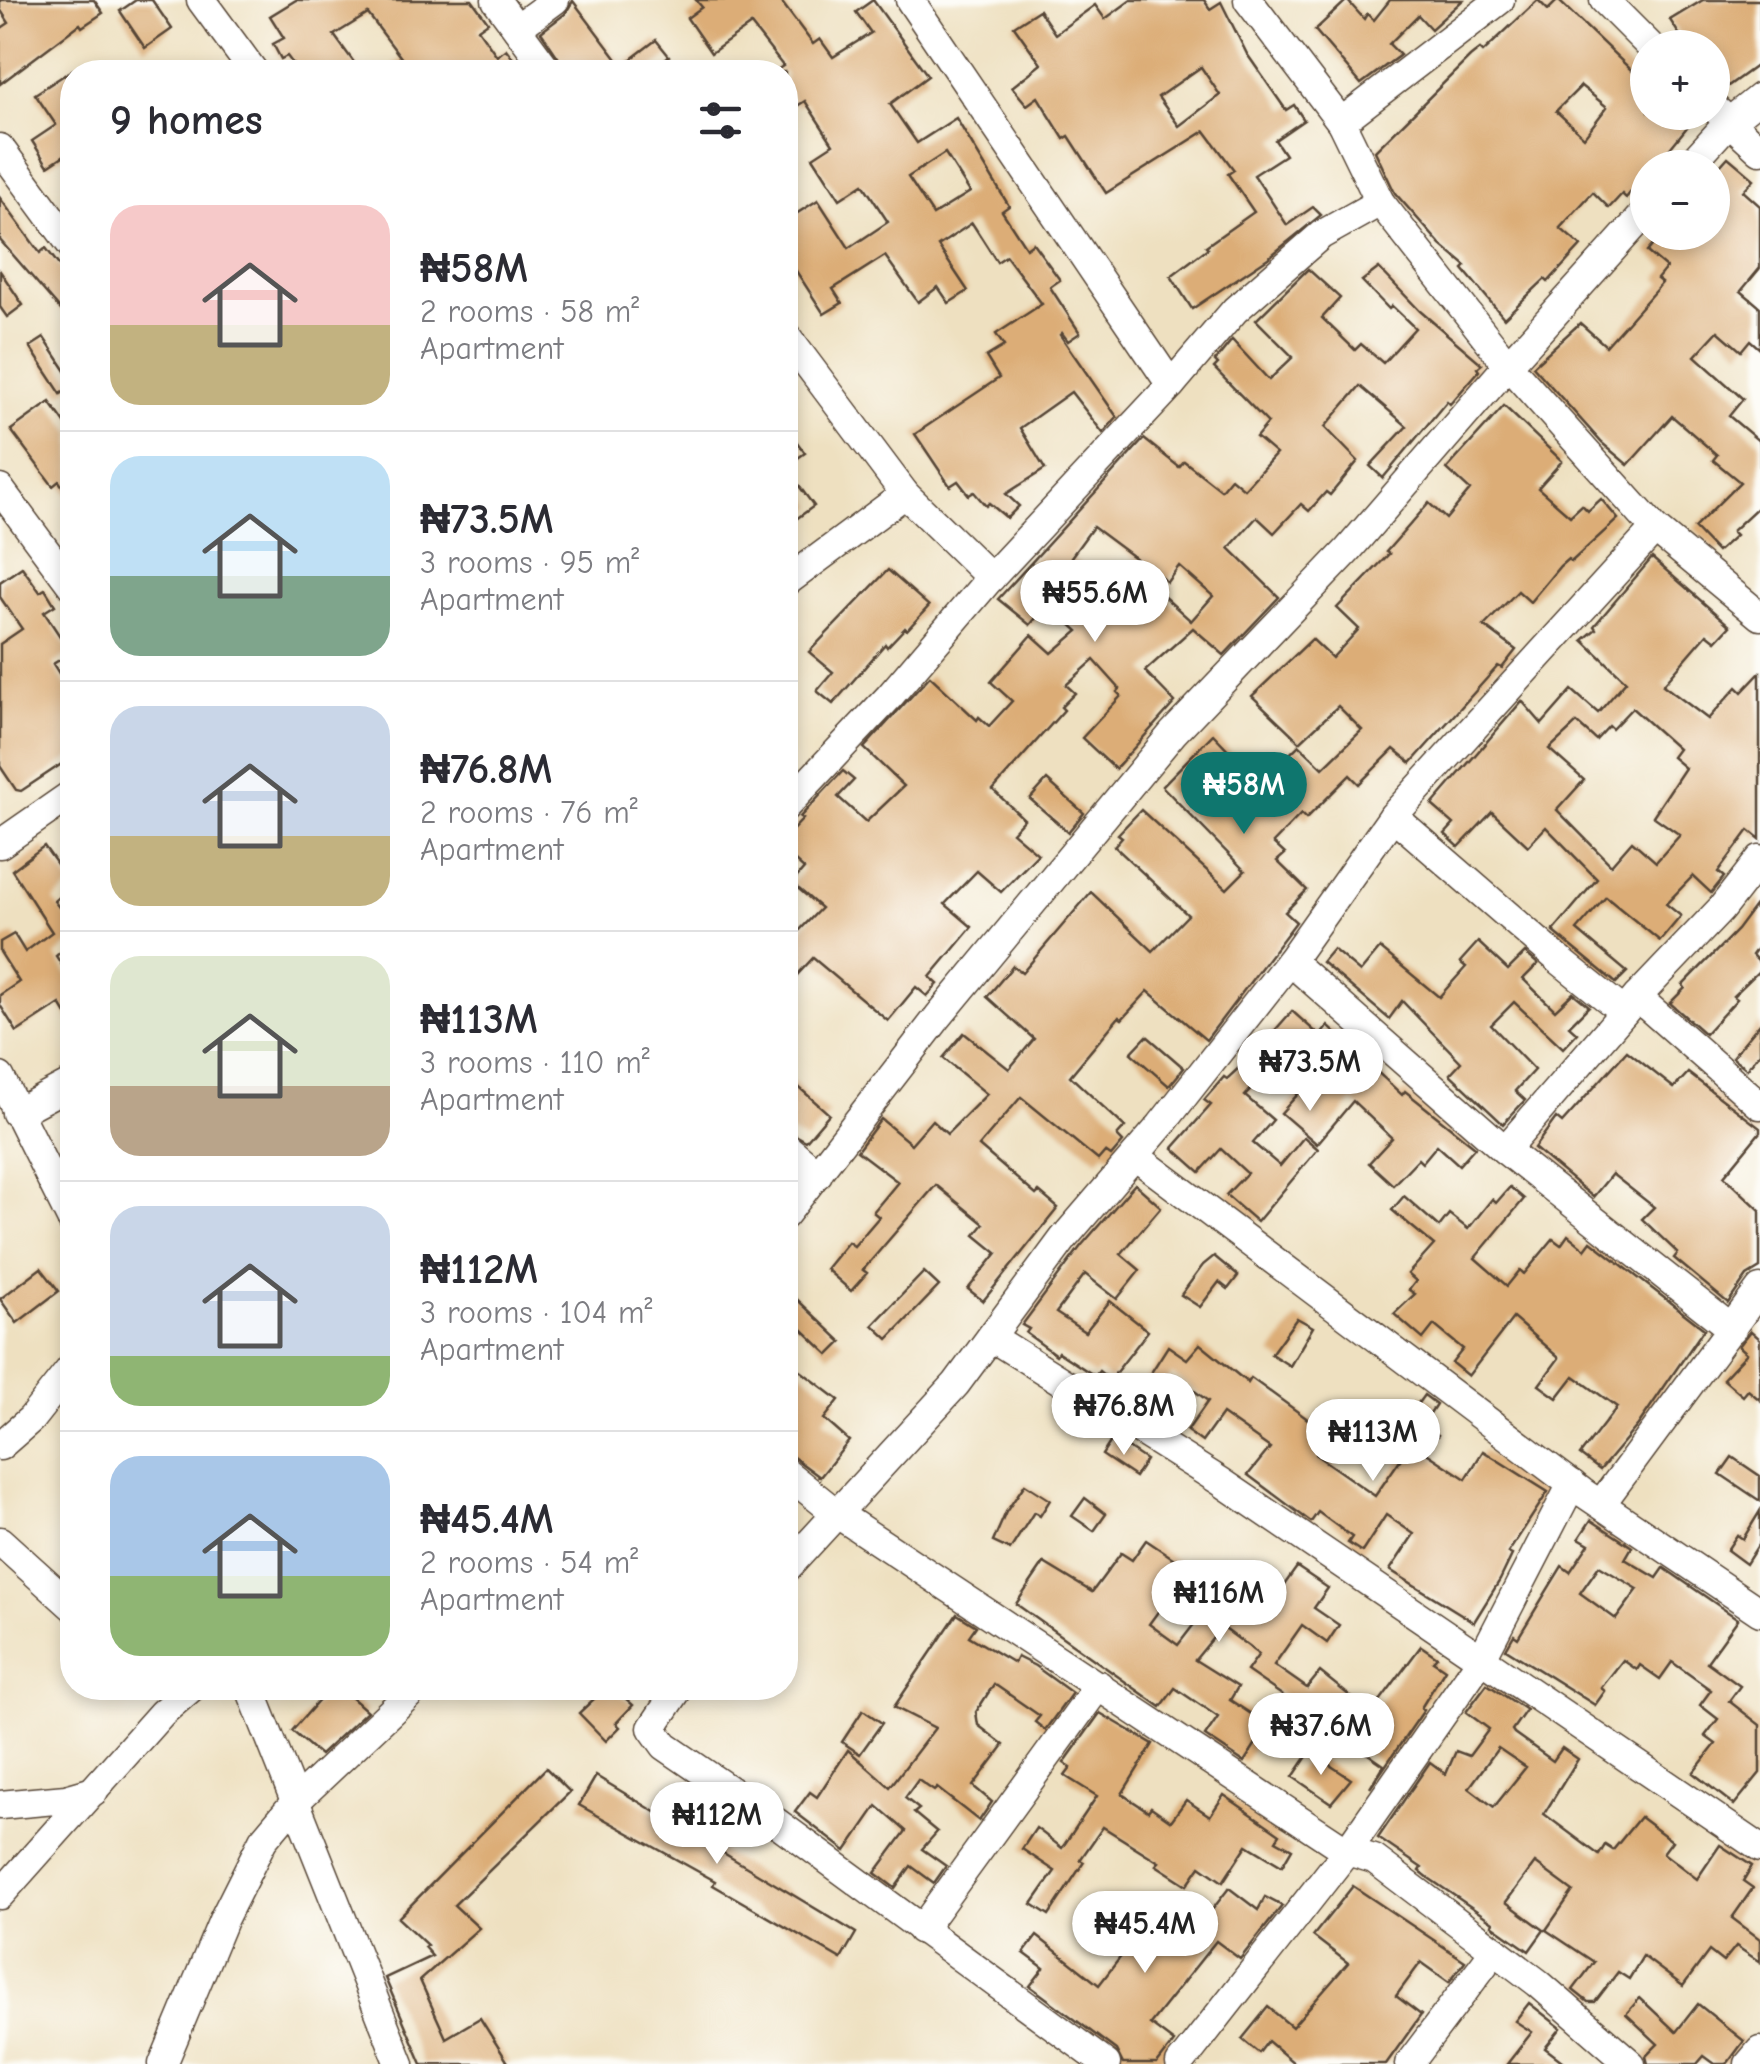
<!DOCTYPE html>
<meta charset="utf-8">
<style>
:root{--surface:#fff;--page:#f7f7f7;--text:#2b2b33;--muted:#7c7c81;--line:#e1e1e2;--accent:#0f766e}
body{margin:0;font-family:"Comic Neue",sans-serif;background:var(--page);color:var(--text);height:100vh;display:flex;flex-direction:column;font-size:38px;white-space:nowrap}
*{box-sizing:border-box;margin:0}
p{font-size:32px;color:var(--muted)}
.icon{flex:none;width:55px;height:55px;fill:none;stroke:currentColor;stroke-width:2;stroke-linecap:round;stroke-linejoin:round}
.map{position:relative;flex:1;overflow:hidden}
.sheet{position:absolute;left:60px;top:60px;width:738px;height:1640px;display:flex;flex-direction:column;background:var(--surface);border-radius:40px;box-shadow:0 5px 15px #0003}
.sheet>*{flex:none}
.fabs{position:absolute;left:1630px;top:30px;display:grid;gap:20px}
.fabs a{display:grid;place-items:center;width:100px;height:100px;border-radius:50%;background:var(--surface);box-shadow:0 5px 15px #0003;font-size:50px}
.price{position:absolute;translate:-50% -85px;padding:0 22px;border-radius:35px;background:#fff;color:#222;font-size:32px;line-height:65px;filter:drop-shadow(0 2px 5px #0008)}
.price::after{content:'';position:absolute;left:50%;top:60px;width:30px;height:22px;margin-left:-15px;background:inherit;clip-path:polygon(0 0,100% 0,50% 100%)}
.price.current{background:var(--accent);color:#fff}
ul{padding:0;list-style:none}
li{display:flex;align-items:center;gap:30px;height:250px;padding:0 50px}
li+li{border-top:2px solid var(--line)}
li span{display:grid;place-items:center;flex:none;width:280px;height:200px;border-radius:30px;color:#555}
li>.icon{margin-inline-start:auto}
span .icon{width:120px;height:120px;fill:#fffc;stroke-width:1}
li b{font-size:42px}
h2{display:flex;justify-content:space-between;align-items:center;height:120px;padding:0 50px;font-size:42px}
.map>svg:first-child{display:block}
</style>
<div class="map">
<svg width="1760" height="2064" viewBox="0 0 1760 2064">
<rect width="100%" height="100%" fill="#fdfcf7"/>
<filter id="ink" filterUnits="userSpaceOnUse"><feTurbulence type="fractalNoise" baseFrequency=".01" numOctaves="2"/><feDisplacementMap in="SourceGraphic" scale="20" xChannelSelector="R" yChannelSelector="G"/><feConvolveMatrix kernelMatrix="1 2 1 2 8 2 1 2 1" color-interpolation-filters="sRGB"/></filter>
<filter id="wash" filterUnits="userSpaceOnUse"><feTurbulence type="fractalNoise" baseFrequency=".0048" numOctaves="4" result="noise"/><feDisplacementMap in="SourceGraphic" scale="40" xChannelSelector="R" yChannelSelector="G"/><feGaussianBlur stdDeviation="2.25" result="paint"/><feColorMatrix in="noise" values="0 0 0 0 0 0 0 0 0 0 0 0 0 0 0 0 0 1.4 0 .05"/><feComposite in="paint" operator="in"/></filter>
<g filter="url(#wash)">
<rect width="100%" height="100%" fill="#eee0c0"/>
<g id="blocks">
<!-- building -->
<g fill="#dcad77" fill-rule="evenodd">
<polygon points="0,0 94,0 103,13 82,27 80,24 0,84 0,29 9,23 0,9"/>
<polygon points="136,0 152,0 172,29 145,48 120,11"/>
<polygon points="296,0 472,0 488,22 478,29 497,56 506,49 523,72 381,72 402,59 368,14 334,35 361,72 299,72 287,56 281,59 273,44 284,38 270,16"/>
<path d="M696 0H780L813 44 820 39 833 57 871 33 856 12 873 0 928 76 890 104 917 143 956 118 1009 206 1002 211 1026 248 1033 243 1060 280 1050 287 1080 333 1068 341 1062 333 1060 335 1117 417 1103 433 1071 392 1020 428 1045 469 1006 494 1019 506 1007 518 989 503 986 506 974 492 969 495 958 481 950 486 915 434 999 378 986 357 1004 346 996 334 1042 304 1006 256 997 262 972 223 938 246 968 291 949 303 938 287 918 302 885 256 833 289 842 303 824 314 785 254V221L818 200 849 248 888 222 863 184 840 199 813 157 833 144 805 101 797 106 785 88V72H774L783 66 751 25 711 53 687 18 702 7ZM945 153 970 192 933 215 908 177Z"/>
<path d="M1131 0H1204L1210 9 1221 2 1247 54 1286 110 1294 105 1304 120 1275 140 1285 155 1254 175 1287 225 1313 207 1321 215 1268 258 1192 309 1171 276 1208 248 1206 246 1254 212 1228 174 1234 170 1205 131 1106 193 1069 136 1064 139 1038 97 1027 105 1012 87 1041 64 1014 26 1039 10 1055 34 1095 5 1105 19ZM1201 67 1220 95 1179 126 1158 97Z"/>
<polygon points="1347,0 1364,19 1367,14 1374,20 1390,0 1463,0 1431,29 1418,15 1389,44 1400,55 1361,84 1315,30"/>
<path d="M1538 0 1548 10 1558 0 1648 86V112H1682L1692 121 1654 168H1648V189L1644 193 1636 197 1630 193 1626 198 1622 194 1609 208 1593 192 1560 228 1581 246 1548 282 1545 279 1504 318 1463 269 1466 266 1441 245 1395 193 1375 151 1470 57 1480 49 1483 52ZM1581 86 1607 107 1584 137 1556 111Z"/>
<polygon points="1703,0 1760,0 1760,63 1728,86 1712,69 1712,48 1695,48 1679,34 1670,20"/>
<polygon points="573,1 622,66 656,40 669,56 647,72 568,72 541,32 565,14"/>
<polygon points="72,70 72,150 48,166 32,141 56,125 35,94"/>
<polygon points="1728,157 1754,179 1743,191 1760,206 1760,268 1741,291 1760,307 1760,349 1750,340 1741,351 1718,331 1695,356 1743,399 1729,416 1760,442 1760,505 1732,531 1736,535 1717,552 1694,528 1740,482 1713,460 1717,455 1672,416 1628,465 1602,443 1533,366 1580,323 1606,346 1662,283 1657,279 1666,268 1647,252 1664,232 1676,241 1683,232 1712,232 1712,175"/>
<polygon points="0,198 40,253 46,248 72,283 72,323 0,240"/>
<path d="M1379 268 1420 311 1482 364 1477 368 1479 371 1450 404 1447 401 1383 478 1370 466 1407 426 1360 386 1325 427 1358 461 1330 495 1326 492 1309 511 1301 504 1274 533 1257 517 1229 548 1279 597 1224 655 1193 628 1145 671 1175 702 1115 769 1082 738 1121 696 1117 692 1120 689 1094 660 1066 685 1075 693 1061 707 1064 710 993 790 1024 819 1012 832 1038 854 1001 892 977 871 945 904 972 927 930 977 938 984 927 996 916 987 888 1021 813 958 785 988V928L794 936 821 908 792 883 804 869 785 852V838L803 819 800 817 843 771 854 780 838 797 866 822 904 786 864 748 930 676 977 720 979 717 989 726 1012 701 991 682 1032 635 1052 653 1078 631 1048 604 1030 625 998 599 1144 439 1179 467 1184 461 1221 490 1231 478 1244 489 1276 454 1256 437 1268 423 1214 368 1218 364 1215 361 1232 340 1269 380 1293 357 1256 320 1308 269 1340 298 1322 318 1355 350 1361 344 1383 363 1415 328 1392 306 1389 309 1362 281ZM1093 527 1167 582 1179 566 1213 596 1191 621 1160 593 1142 614 1071 557Z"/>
<polygon points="0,271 23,305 7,317 0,307"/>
<polygon points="44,338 72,380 72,386 61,394 30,347"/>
<polygon points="50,402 72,433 72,501 59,481 53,486 11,430"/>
<polygon points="1504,406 1562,461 1538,488 1570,516 1582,505 1588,511 1601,499 1618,519 1571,562 1568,559 1560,566 1530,602 1518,591 1484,626 1516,650 1502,668 1498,666 1411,763 1394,749 1359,784 1350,775 1306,819 1301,814 1273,843 1285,854 1277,861 1307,890 1285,912 1296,922 1206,1040 1148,991 1122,1019 1119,1017 1070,1076 1125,1127 1117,1136 1123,1142 1111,1156 1105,1152 1098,1160 1021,1097 979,1146 1036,1195 1039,1192 1058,1208 983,1301 968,1289 997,1253 975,1235 984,1224 936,1185 863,1270 867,1273 851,1291 826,1269 848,1242 854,1246 879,1217 873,1212 898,1182 857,1151 881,1119 911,1144 932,1120 947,1134 987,1094 943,1058 964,1033 1009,1069 1034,1039 987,997 1013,966 1022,973 1091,892 1153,951 1188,915 1114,846 1122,837 1118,834 1141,810 1227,889 1245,871 1162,786 1213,734 1260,783 1299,745 1323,768 1362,730 1338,706 1300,742 1252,696 1312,639 1332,658 1359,629 1337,608 1389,554 1386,552 1429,503 1446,519 1470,490 1447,469"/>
<polygon points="785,426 805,453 785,467 814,506 785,527"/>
<path d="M1652 558 1730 626 1716 641 1707 634 1663 685 1708 719 1737 687 1742 692 1760 673V839L1749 830 1718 872 1724 877 1711 893 1693 876 1666 904 1681 916 1660 941 1606 897 1577 930 1627 972 1616 983 1553 931 1597 879 1546 827 1528 846 1492 812 1459 847 1445 834 1454 824 1432 805 1522 701 1542 724 1572 690 1598 713 1626 681 1583 640 1596 629 1594 626ZM1632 708 1678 749 1672 757 1685 768 1653 816 1680 835 1656 862 1632 841 1611 865 1557 810 1584 780 1549 749 1577 723 1596 740 1609 726 1612 729Z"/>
<polygon points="22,567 40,592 45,589 55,605 44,612 71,653 53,664 72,694 72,757 21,791 16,790 0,766 0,644 22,629 0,597 0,582"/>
<polygon points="888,570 929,606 907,630 905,628 887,647 885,644 833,704 817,691 833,672 809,652"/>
<polygon points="1047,780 1084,813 1068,832 1030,799"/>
<polygon points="44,846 72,885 54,901 72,924 72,942 56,956 72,981 72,1024 60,1004 17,1032 0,1005 0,995 19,982 0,952 0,942 14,934 25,952 52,932 12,870"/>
<polygon points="1760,899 1760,944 1752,955 1760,963 1760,970 1733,996 1737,999 1705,1034 1670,1003 1685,988 1683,985 1737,930"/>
<polygon points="1478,942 1508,970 1525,953 1538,964 1523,979 1555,1010 1573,993 1589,1006 1569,1026 1577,1033 1563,1048 1514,1002 1491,1025 1534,1070 1515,1091 1525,1100 1503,1124 1450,1074 1461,1062 1402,1001 1389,1019 1322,962 1333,949 1360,972 1380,948 1439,997 1466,967 1460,962"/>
<polygon points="1292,1011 1320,1036 1328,1026 1402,1095 1405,1091 1475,1147 1459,1165 1437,1145 1422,1163 1418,1159 1393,1185 1369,1163 1392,1138 1353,1101 1317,1144 1281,1113 1298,1094 1270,1069 1245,1096 1273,1120 1253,1143 1280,1166 1304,1137 1318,1149 1257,1222 1226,1195 1247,1173 1221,1149 1200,1172 1173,1148 1211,1105 1204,1100 1224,1077 1227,1079 1257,1051"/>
<polygon points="1760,1023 1760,1053 1747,1069 1732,1057"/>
<polygon points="1147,1036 1184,1068 1169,1086 1131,1053"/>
<polygon points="1627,1051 1674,1088 1688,1073 1760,1128 1760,1132 1724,1176 1760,1210 1760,1268 1747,1276 1728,1303 1674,1258 1678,1253 1642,1219 1654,1207 1612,1174 1593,1197 1534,1148 1556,1118 1562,1123"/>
<polygon points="793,1082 829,1114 806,1141 785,1129 785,1091"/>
<polygon points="1135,1184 1161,1207 1121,1254 1140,1270 1117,1299 1085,1274 1056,1313 1085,1332 1110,1301 1148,1331 1110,1380 1099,1371 1095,1376 1058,1352 1056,1355 1026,1333 1029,1329 1022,1325 1081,1246"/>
<polygon points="1510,1187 1524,1199 1475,1258 1507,1286 1520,1270 1524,1274 1553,1239 1561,1245 1568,1235 1585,1249 1591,1241 1704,1329 1638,1425 1600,1470 1580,1455 1617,1407 1574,1376 1557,1398 1539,1385 1559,1358 1513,1318 1468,1376 1452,1363 1463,1349 1434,1325 1423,1339 1394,1314 1415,1294 1409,1290 1416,1281 1408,1274 1434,1245 1392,1210 1404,1196 1439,1227 1449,1214 1468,1229 1492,1199 1496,1203"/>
<polygon points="1214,1256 1238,1276 1228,1289 1219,1282 1200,1307 1181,1295 1203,1265"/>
<polygon points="41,1268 59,1291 17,1323 0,1299"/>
<polygon points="924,1272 939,1286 888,1339 873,1325"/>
<polygon points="785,1288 842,1342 829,1355 785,1313"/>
<polygon points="1297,1318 1313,1327 1290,1366 1271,1354"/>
<polygon points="1751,1331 1760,1339 1760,1400 1748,1390 1743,1396 1723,1379 1747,1353 1739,1346"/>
<polygon points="1200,1344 1248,1383 1251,1378 1331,1436 1316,1455 1375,1496 1402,1457 1387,1446 1424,1395 1436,1404 1423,1424 1438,1435 1425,1452 1466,1479 1483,1451 1548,1492 1508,1553 1512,1555 1500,1580 1474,1622 1390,1570 1414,1534 1386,1515 1362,1552 1348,1543 1352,1537 1318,1512 1311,1522 1248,1475 1270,1448 1222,1414 1202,1442 1187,1431 1208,1401 1172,1374 1145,1413 1131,1404 1168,1346 1187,1359"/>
<polygon points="785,1359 839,1400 824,1419 849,1441 820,1477 785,1451"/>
<polygon points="1113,1438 1146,1460 1135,1477 1102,1455"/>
<polygon points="1732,1457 1760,1476 1760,1501 1720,1474"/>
<polygon points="1025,1484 1050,1500 1040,1516 1034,1512 1010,1550 993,1542 1006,1512"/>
<polygon points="1085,1498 1106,1514 1094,1531 1072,1516"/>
<polygon points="1760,1511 1760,1542 1746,1564 1727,1550 1737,1535 1743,1539"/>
<path d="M1591 1520 1632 1547 1625 1559 1657 1578 1664 1568 1738 1619 1707 1662 1740 1686 1729 1701 1760 1725V1773L1734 1805 1693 1773 1716 1744 1705 1736 1718 1719 1700 1705 1711 1690 1672 1662 1660 1679 1640 1665 1637 1670 1623 1660 1601 1688 1605 1691 1595 1705 1506 1649 1514 1635 1518 1638 1562 1566 1570 1572 1589 1544 1579 1538ZM1599 1566 1638 1589 1616 1619 1580 1593Z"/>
<path d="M1146 1540 1204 1579 1217 1563 1255 1594 1267 1577 1282 1588 1297 1567 1328 1588 1314 1608 1339 1625 1327 1643 1302 1625 1274 1665 1307 1688 1320 1672 1371 1713 1421 1646 1437 1657 1433 1661 1445 1669 1421 1708 1424 1710 1370 1788 1384 1765 1247 1671 1259 1654 1222 1627 1195 1660 1238 1687 1230 1700 1268 1725 1244 1762 1205 1736 1218 1717 1175 1688 1161 1707 1016 1604 1044 1563 1092 1592 1121 1553 1132 1560ZM1176 1587 1205 1610 1178 1645 1149 1624Z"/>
<polygon points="957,1614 976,1626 969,1636 1014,1663 1017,1657 1035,1666 1072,1693 1045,1730 1035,1722 1040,1716 994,1684 976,1712 978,1725 1004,1745 973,1786 992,1802 979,1821 937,1788 934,1791 918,1780 905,1798 919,1809 914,1813 937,1832 922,1849 946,1866 934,1883 911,1866 895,1888 875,1873 906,1831 877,1806 846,1851 795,1812 810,1792 817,1797 848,1750 890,1787 935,1728 894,1707"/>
<path d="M1487 1684 1526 1710 1512 1730 1514 1733 1553 1761 1562 1748 1578 1759 1544 1814 1599 1855 1605 1845 1613 1850 1640 1817 1672 1841 1663 1853 1697 1879 1720 1845 1752 1866 1743 1881 1753 1888 1732 1918 1760 1939V1962L1736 1946 1723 1962 1709 1951 1683 1986 1643 1956 1629 1979 1618 1972 1595 2002H1588L1573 1990 1594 1962 1546 1930 1573 1891 1535 1863 1506 1902 1544 1930 1529 1951 1492 1925 1493 1922 1430 1879 1420 1871 1422 1868 1378 1838 1430 1762 1446 1774 1456 1751 1469 1756 1489 1729 1466 1712ZM1498 1748 1526 1767 1494 1807 1469 1788Z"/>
<polygon points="330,1688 341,1688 367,1711 320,1755 292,1731"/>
<polygon points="583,1688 614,1688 633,1705 616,1723 620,1727 606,1741 579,1713 595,1698"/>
<polygon points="863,1710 882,1723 860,1754 842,1742"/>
<polygon points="1100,1713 1153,1744 1122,1794 1148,1811 1151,1807 1171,1821 1186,1800 1210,1816 1224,1795 1280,1834 1276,1840 1292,1849 1282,1866 1247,1845 1223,1882 1200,1866 1187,1885 1156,1865 1159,1862 1103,1827 1080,1860 1084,1862 1049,1915 1032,1904 1055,1871 1022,1849 1036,1828 1062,1848 1097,1796 1065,1776 1071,1768 1064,1763"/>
<polygon points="1310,1752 1351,1779 1331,1803 1293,1777"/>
<polygon points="546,1768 570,1792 454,1905 479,1928 420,1980 446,2038 480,2018 509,2064 422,2064 385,1978 432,1956 424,1947 427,1945 398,1918"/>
<polygon points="596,1776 856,1933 841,1959 713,1885 715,1881 579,1805"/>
<polygon points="1353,1886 1465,1961 1449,1982 1421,1962 1396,1996 1421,2015 1386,2064 1295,2064 1268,2041 1259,2053 1242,2039 1268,2007 1292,2027 1348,1963 1313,1936"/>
<polygon points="1229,1888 1258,1910 1265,1897 1282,1906 1240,1959 1216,1941 1150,2024 1174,2042 1157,2064 1123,2064 1116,2050 1030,1986 1044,1968 1024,1953 1037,1936 1099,1985 1153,1915 1188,1941"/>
<polygon points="1640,1998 1676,2032 1698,2004 1744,2041 1727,2064 1715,2064 1704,2056 1697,2064 1648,2064 1646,2056 1658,2044 1626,2014"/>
<polygon points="1529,2003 1561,2028 1545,2048 1566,2064 1507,2064 1532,2032 1515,2021"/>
</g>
</g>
</g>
<g filter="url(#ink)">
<use href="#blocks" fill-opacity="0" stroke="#564536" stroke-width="2.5"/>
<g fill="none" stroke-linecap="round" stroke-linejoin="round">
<!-- minor casing -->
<g stroke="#564536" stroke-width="31">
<g id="minor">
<polyline points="201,0 254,72"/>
<polyline points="496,0 549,72"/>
<polyline points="910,0 1171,385 1235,310 1321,235 1380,202"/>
<polyline points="1248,0 1341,122 1380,202 1508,365 1655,529 1760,616"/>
<polyline points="1604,0 1652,48"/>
<polyline points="517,28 555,0"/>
<polyline points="1712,106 1760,150"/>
<polyline points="1341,122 1500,0"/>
<polyline points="0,148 72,246"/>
<polyline points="1687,168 1729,122 1760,97"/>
<polyline points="785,334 905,494 991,578"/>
<polyline points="0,489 72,586"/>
<polyline points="785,583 905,494"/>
<polyline points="785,807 889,697 987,582 1171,385"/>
<polyline points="1393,816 1558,959 1624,1012"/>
<polyline points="0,844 72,794"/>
<polyline points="1290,961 1505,1150 1732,1329"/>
<polyline points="1637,997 1760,1105"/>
<polyline points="0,1077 72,1221"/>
<polyline points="16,1113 72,1083"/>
<polyline points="785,1146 818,1174"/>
<polyline points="1505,1150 1637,997 1721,909 1760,859"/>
<polyline points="1135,1156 1582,1492 1760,1612"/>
<polyline points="785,1215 938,1017 1173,733 1348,550 1508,365 1648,210"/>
<polyline points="991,1337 1220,1481 1760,1848"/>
<polyline points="0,1446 31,1419 72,1367"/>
<polyline points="785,1472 836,1513 1347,1851 1374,1859 1538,1983 1631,2064"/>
<polyline points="1601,1504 1760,1289"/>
<polyline points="0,1541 72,1606"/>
<polyline points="785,1570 956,1384 1064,1238 1161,1125 1290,961 1393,816 1655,529"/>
<polyline points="250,1688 400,2064"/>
<polyline points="679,1688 652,1728 665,1746 776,1822 1106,2064"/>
<polyline points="0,1805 66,1799 94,1791"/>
<polyline points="0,1895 162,1713 191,1688"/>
<polyline points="921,1930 1099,1685"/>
<polyline points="163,2064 223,1920 263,1840 295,1802 416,1688"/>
<polyline points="1180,2064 1347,1851 1482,1658 1572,1484"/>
<polyline points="1409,2064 1495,1950"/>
<polyline points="1749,2064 1760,2051"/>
</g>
</g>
<!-- minor -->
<use href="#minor" stroke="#fff" stroke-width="28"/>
</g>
</g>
</svg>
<div class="fabs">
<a>+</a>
<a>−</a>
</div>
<b class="price" style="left:1095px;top:645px">₦55.6M</b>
<b class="price current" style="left:1244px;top:837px">₦58M</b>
<b class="price" style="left:1310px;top:1114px">₦73.5M</b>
<b class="price" style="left:1124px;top:1458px">₦76.8M</b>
<b class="price" style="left:1373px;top:1484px">₦113M</b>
<b class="price" style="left:1219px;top:1645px">₦116M</b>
<b class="price" style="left:1321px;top:1778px">₦37.6M</b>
<b class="price" style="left:717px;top:1867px">₦112M</b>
<b class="price" style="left:1145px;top:1976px">₦45.4M</b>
<section class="sheet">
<h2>9 homes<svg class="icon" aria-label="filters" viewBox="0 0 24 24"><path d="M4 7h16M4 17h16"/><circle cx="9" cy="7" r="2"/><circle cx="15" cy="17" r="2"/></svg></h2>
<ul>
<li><span style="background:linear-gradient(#f6c9c9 60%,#c2b280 0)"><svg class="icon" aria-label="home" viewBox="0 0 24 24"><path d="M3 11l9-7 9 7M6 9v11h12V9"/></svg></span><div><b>₦58M</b><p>2 rooms · 58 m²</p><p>Apartment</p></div></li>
<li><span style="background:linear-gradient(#bfe0f5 60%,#7fa58c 0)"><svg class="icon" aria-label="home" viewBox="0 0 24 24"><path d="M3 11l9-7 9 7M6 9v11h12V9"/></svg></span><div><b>₦73.5M</b><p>3 rooms · 95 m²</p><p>Apartment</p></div></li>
<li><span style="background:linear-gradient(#c9d6e8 65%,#c2b280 0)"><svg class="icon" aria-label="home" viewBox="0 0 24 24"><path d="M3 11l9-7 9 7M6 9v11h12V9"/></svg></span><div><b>₦76.8M</b><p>2 rooms · 76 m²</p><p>Apartment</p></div></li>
<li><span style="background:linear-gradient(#dfe7d0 65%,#b9a48a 0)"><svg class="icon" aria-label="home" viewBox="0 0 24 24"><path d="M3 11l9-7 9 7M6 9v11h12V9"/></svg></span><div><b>₦113M</b><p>3 rooms · 110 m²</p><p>Apartment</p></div></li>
<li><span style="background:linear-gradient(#c9d6e8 75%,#8fb573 0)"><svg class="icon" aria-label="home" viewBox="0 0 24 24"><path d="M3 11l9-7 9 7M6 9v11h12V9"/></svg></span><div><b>₦112M</b><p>3 rooms · 104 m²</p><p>Apartment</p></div></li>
<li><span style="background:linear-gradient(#a9c7e8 60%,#8fb573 0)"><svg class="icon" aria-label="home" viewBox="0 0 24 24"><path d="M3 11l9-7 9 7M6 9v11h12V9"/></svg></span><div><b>₦45.4M</b><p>2 rooms · 54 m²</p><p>Apartment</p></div></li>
</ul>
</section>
</div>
